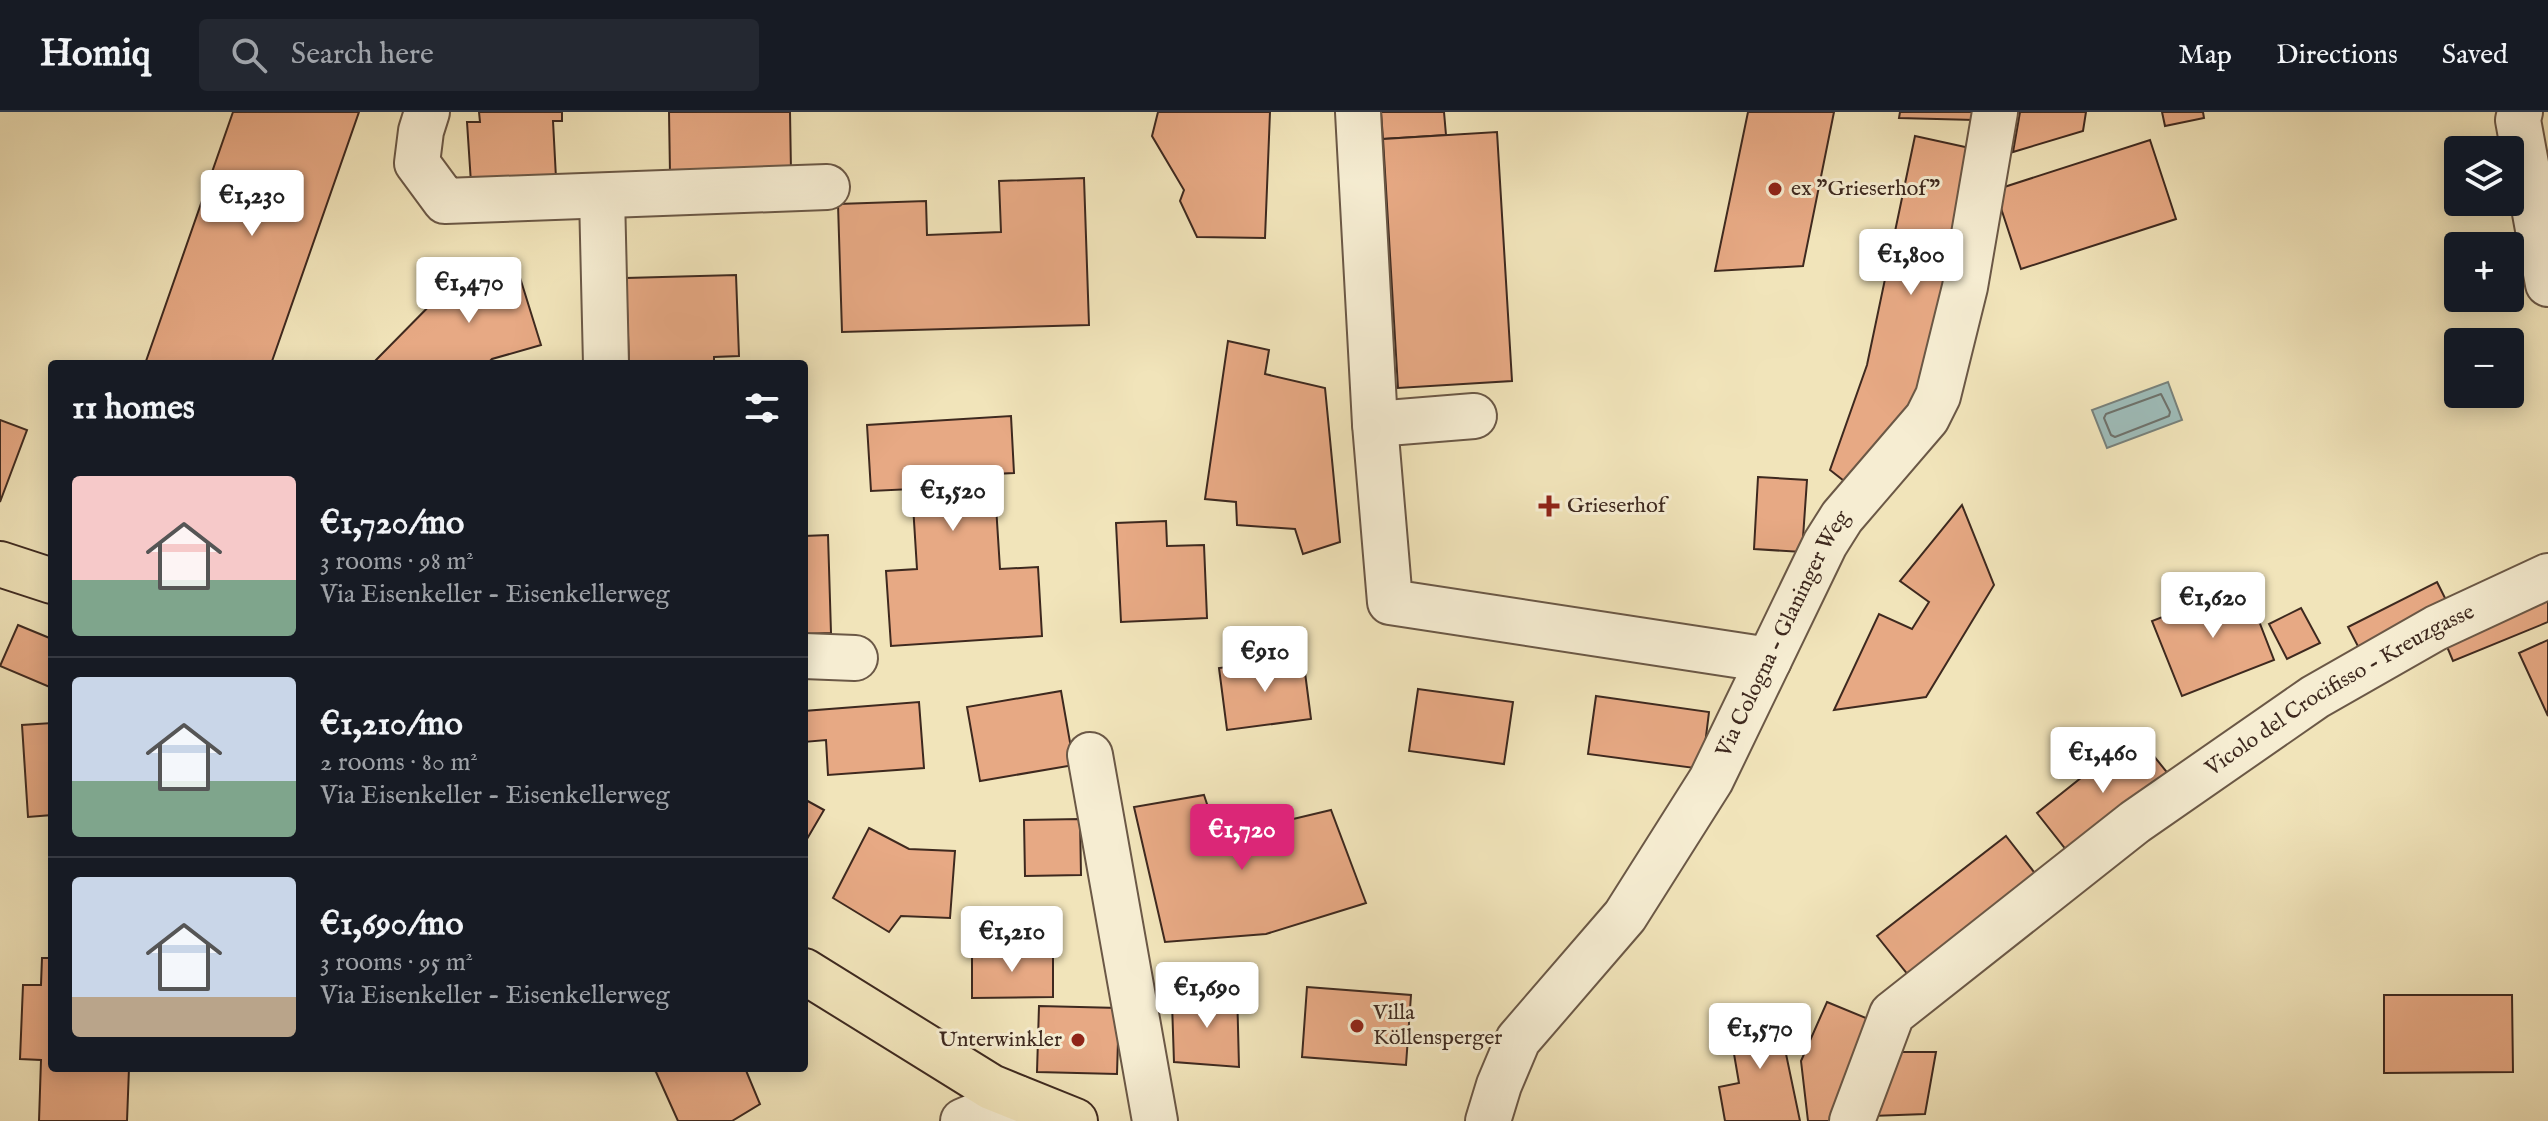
<!DOCTYPE html>
<meta charset="utf-8">
<style>
:root{--surface:#171b24;--page:#242831;--text:#f1f3f6;--muted:#9ea1a6;--line:#363941;--accent:#db2777}
body{margin:0;font-family:"IM FELL English",serif;background:var(--page);color:var(--text);height:100vh;display:flex;flex-direction:column;font-size:30px;white-space:nowrap}
*{box-sizing:border-box;margin:0}
p{font-size:26px;color:var(--muted)}
.icon{flex:none;width:44px;height:44px;fill:none;stroke:currentColor;stroke-width:2;stroke-linecap:round;stroke-linejoin:round}
.map{position:relative;flex:1;overflow:hidden}
.panel{position:absolute;left:48px;top:248px;width:760px;height:712px;display:flex;flex-direction:column;background:var(--surface);border-radius:8px;box-shadow:0 4px 20px #0003}
.panel>*{flex:none}
.controls{position:absolute;left:2444px;top:24px;display:grid;gap:16px}
.controls a{display:grid;place-items:center;width:80px;height:80px;border-radius:8px;background:var(--surface);box-shadow:0 4px 20px #0003;font-size:40px}
.price{position:absolute;translate:-50% -68px;padding:0 18px;border-radius:8px;background:#fff;color:#222;font-size:26px;line-height:52px;filter:drop-shadow(0 2px 4px #0008)}
.price::after{content:'';position:absolute;left:50%;top:48px;width:24px;height:18px;margin-left:-12px;background:inherit;clip-path:polygon(0 0,100% 0,50% 100%)}
.price.selected{background:var(--accent);color:#fff}
ul{padding:0;list-style:none}
li{display:flex;align-items:center;gap:24px;height:200px;padding:0 24px}
li+li{border-top:2px solid var(--line)}
li span{display:grid;place-items:center;flex:none;width:224px;height:160px;border-radius:8px;color:#555}
li>.icon{margin-inline-start:auto}
span .icon{width:96px;height:96px;fill:#fffc;stroke-width:1}
li b{font-size:34px}
h2{display:flex;justify-content:space-between;align-items:center;height:96px;padding:0 24px;font-size:34px}
header{display:flex;align-items:center;gap:48px;box-sizing:border-box;height:112px;padding:0 40px;background:var(--surface);border-bottom:2px solid var(--line)}
header strong{font-size:38px}
nav{display:flex;gap:44px;margin-inline-start:auto;font-size:28px}
.search{width:560px;height:72px;background:var(--page);display:flex;align-items:center;gap:20px;box-sizing:border-box;padding:0 28px;border-radius:8px;color:var(--muted);font-size:30px}
.map>svg:first-child{display:block}
</style>
<header>
<strong>Homiq</strong>
<div class="search"><svg class="icon" aria-label="search" viewBox="0 0 24 24"><circle cx="10" cy="10" r="6"/><path d="M15 15l6 6"/></svg>Search here</div>
<nav><a>Map</a><a>Directions</a><a>Saved</a></nav>
</header>
<div class="map">
<svg width="2548" height="1009" viewBox="0 0 2548 1009">
<rect width="100%" height="100%" fill="#f1e4ba"/>
<filter id="stains"><feTurbulence type="fractalNoise" baseFrequency=".0025" numOctaves="4"/><feColorMatrix values="0 0 0 0 .2 0 0 0 0 .09 0 0 0 0 .02 0 0 0 .5 -.17"/></filter>
<radialGradient id="worn" r=".72"><stop offset=".6" stop-color="#630" stop-opacity="0"/><stop offset="1" stop-color="#630" stop-opacity=".3"/></radialGradient>
<!-- water -->
<polygon fill="#9ebcb9" stroke="#78817b" stroke-width="2" points="2168,270 2182,308 2107,336 2092,298"/>
<g fill="none" stroke-linecap="round" stroke-linejoin="round">
<!-- shore -->
<polygon stroke="#6e726c" stroke-width="2" points="2161,282 2170,300 2169,304 2115,325 2111,323 2104,306 2106,302"/>
</g>
<!-- building -->
<g fill="#e7a984" stroke="#3e291f" stroke-width="2">
<polygon points="233,0 359,0 271,252 145,252"/>
<polygon points="479,0 562,0 562,9 553,9 556,66 471,71 467,10 480,10"/>
<polygon points="669,0 790,0 791,60 670,61"/>
<polygon points="1158,0 1270,0 1265,126 1197,125 1180,89 1184,78 1152,24"/>
<polygon points="1381,0 1444,0 1446,23 1383,27"/>
<polygon points="1748,0 1834,0 1803,154 1715,159"/>
<polygon points="1900,0 1977,0 1975,8 1899,6"/>
<polygon points="2020,0 2086,0 2083,19 2013,40"/>
<polygon points="2162,0 2203,0 2204,6 2165,14"/>
<polygon points="1497,20 1512,269 1398,276 1383,27"/>
<polygon points="1915,24 1979,38 1936,252 1898,309 1848,372 1830,358 1867,253"/>
<polygon points="2150,28 2176,107 2021,157 1995,78"/>
<polygon points="1084,66 1089,213 842,220 838,92 926,89 927,123 1001,120 999,69"/>
<polygon points="517,156 541,233 492,247 487,252 372,252 449,174"/>
<polygon points="736,163 739,244 714,245 714,252 629,252 626,166"/>
<polygon points="1228,229 1269,238 1265,262 1325,276 1340,430 1303,442 1295,417 1237,413 1236,390 1205,387"/>
<polygon points="1011,304 1014,361 994,362 1000,457 1038,455 1042,524 891,534 886,459 917,457 912,377 871,379 867,313"/>
<polygon points="0,308 27,318 0,390"/>
<polygon points="1758,365 1807,368 1802,440 1754,437"/>
<polygon points="1962,393 1994,473 1926,585 1834,598 1879,502 1912,517 1929,490 1900,469"/>
<polygon points="1166,409 1167,434 1204,433 1207,506 1121,510 1116,411"/>
<polygon points="828,423 831,521 804,522 804,424"/>
<polygon points="2437,470 2452,500 2363,544 2348,515"/>
<polygon points="2245,473 2274,548 2182,584 2152,509"/>
<polygon points="2548,474 2548,510 2453,549 2440,518"/>
<polygon points="2301,496 2320,531 2287,547 2269,512"/>
<polygon points="18,513 52,527 52,576 0,554"/>
<polygon points="2548,528 2548,604 2519,541"/>
<polygon points="1303,545 1311,607 1227,618 1219,556"/>
<polygon points="1418,577 1513,590 1504,652 1409,639"/>
<polygon points="1061,579 1074,653 980,669 967,595"/>
<polygon points="1596,584 1709,600 1702,657 1588,642"/>
<polygon points="919,590 924,656 828,663 826,628 804,630 804,599"/>
<polygon points="52,611 52,703 28,705 22,613"/>
<polygon points="2136,622 2170,664 2071,744 2037,701"/>
<polygon points="1204,683 1218,725 1331,698 1366,791 1266,822 1165,830 1134,695"/>
<polygon points="804,687 824,698 804,732"/>
<polygon points="1080,707 1081,763 1025,764 1024,708"/>
<polygon points="869,716 909,737 955,739 950,806 901,804 889,820 833,786"/>
<polygon points="2006,724 2041,769 1913,869 1877,824"/>
<polygon points="972,839 1053,839 1053,885 972,886"/>
<polygon points="42,846 52,846 52,956 129,956 127,1009 39,1009 41,948 20,947 23,873 41,873"/>
<polygon points="1307,875 1411,883 1406,953 1302,945"/>
<polygon points="1237,876 1239,955 1174,950 1172,891"/>
<polygon points="2384,883 2512,883 2513,960 2384,961"/>
<polygon points="1827,890 1878,911 1838,1009 1808,1009 1801,949"/>
<polygon points="1039,894 1119,896 1117,962 1037,960"/>
<polygon points="1776,894 1800,1009 1725,1009 1719,975 1739,971 1728,907"/>
<polygon points="1887,940 1936,940 1925,1002 1872,1004"/>
<polygon points="650,956 745,956 760,992 732,1009 678,1009 656,960"/>
</g>
<g fill="none" stroke-linecap="round" stroke-linejoin="round">
<!-- minor casing -->
<g stroke="#6b5846" stroke-width="48">
<g id="minor">
<polyline points="427,0 421,19 417,51 445,89 827,75"/>
<polyline points="1358,0 1375,312 1390,490 1769,548"/>
<polyline points="2520,0 2518,8 2548,172"/>
<polyline points="602,84 606,252"/>
<polyline points="1375,312 1474,304"/>
<polyline points="804,544 855,546"/>
<polyline points="1090,643 1155,1009"/>
<polyline points="963,1009 1017,986"/>
<path id="s1" d="M1488 1009 1499 973 1518 928 1625 804 1711 668 1825 432 1842 405 1927 306 1938 284 1965 175 1995 0"/>
<path id="s2" d="M1852 1009 1892 902 2135 710 2315 585 2436 516 2548 464"/>
</g>
</g>
<!-- major casing -->
<g stroke="#3e291f" stroke-width="48">
<g id="major">
<polyline points="0,452 52,469"/>
<polyline points="804,859 991,975 1075,1009"/>
</g>
</g>
<!-- minor -->
<use href="#minor" stroke="#f6edd2" stroke-width="44"/>
<!-- major -->
<use href="#major" stroke="#f1e4ba" stroke-width="44"/>
</g>
<!-- markers -->
<g fill="#8f2418" stroke="#f6edd2" stroke-width="3">
<circle cx="1775" cy="77" r="8"/>
<path d="M1545 382h8v8h8v8h-8v8h-8v-8h-8v-8h8z"/>
<circle cx="1357" cy="914" r="8"/>
<circle cx="1078" cy="928" r="8"/>
</g>
<g text-anchor="middle" dominant-baseline="central" stroke-width="6" stroke-linejoin="round" paint-order="stroke">
<!-- poi labels -->
<g font-size="22" fill="#3e291f" stroke="#f6edd2" text-anchor="start">
<text x="1791" y="77">ex "Grieserhof"</text>
<text x="1567" y="394">Grieserhof</text>
<text x="1373" y="901">Villa<tspan x="1373" dy="25">Köllensperger</tspan></text>
<text x="1062" y="928" text-anchor="end">Unterwinkler</text>
</g>
<!-- street labels -->
<g font-size="22" fill="#3e291f" stroke="#f6edd2">
<text stroke="none"><textPath href="#s1" startOffset="574">Via Cologna - Glaninger Weg</textPath></text>
<text stroke="none"><textPath href="#s2" startOffset="668">Vicolo del Crocifisso - Kreuzgasse</textPath></text>
</g>
</g>
<rect width="100%" height="100%" filter="url(#stains)"/>
<rect width="100%" height="100%" fill="url(#worn)"/>
</svg>
<div class="controls">
<a><svg class="icon" aria-label="layers" viewBox="0 0 24 24"><path d="M12 4l9 5-9 5-9-5zM3 14l9 5 9-5"/></svg></a>
<a>+</a>
<a>−</a>
</div>
<b class="price" style="left:252px;top:126px">€1,230</b>
<b class="price" style="left:1911px;top:185px">€1,800</b>
<b class="price" style="left:469px;top:213px">€1,470</b>
<b class="price" style="left:953px;top:421px">€1,520</b>
<b class="price" style="left:2213px;top:528px">€1,620</b>
<b class="price" style="left:1265px;top:582px">€910</b>
<b class="price" style="left:2103px;top:683px">€1,460</b>
<b class="price selected" style="left:1242px;top:760px">€1,720</b>
<b class="price" style="left:1012px;top:862px">€1,210</b>
<b class="price" style="left:1207px;top:918px">€1,690</b>
<b class="price" style="left:1760px;top:959px">€1,570</b>
<section class="panel">
<h2>11 homes<svg class="icon" aria-label="filters" viewBox="0 0 24 24"><path d="M4 7h16M4 17h16"/><circle cx="9" cy="7" r="2"/><circle cx="15" cy="17" r="2"/></svg></h2>
<ul>
<li><span style="background:linear-gradient(#f6c9c9 65%,#7fa58c 0)"><svg class="icon" aria-label="home" viewBox="0 0 24 24"><path d="M3 11l9-7 9 7M6 9v11h12V9"/></svg></span><div><b>€1,720/mo</b><p>3 rooms · 98 m²</p><p>Via Eisenkeller - Eisenkellerweg</p></div></li>
<li><span style="background:linear-gradient(#c9d6e8 65%,#7fa58c 0)"><svg class="icon" aria-label="home" viewBox="0 0 24 24"><path d="M3 11l9-7 9 7M6 9v11h12V9"/></svg></span><div><b>€1,210/mo</b><p>2 rooms · 80 m²</p><p>Via Eisenkeller - Eisenkellerweg</p></div></li>
<li><span style="background:linear-gradient(#c9d6e8 75%,#b9a48a 0)"><svg class="icon" aria-label="home" viewBox="0 0 24 24"><path d="M3 11l9-7 9 7M6 9v11h12V9"/></svg></span><div><b>€1,690/mo</b><p>3 rooms · 95 m²</p><p>Via Eisenkeller - Eisenkellerweg</p></div></li>
</ul>
</section>
</div>
